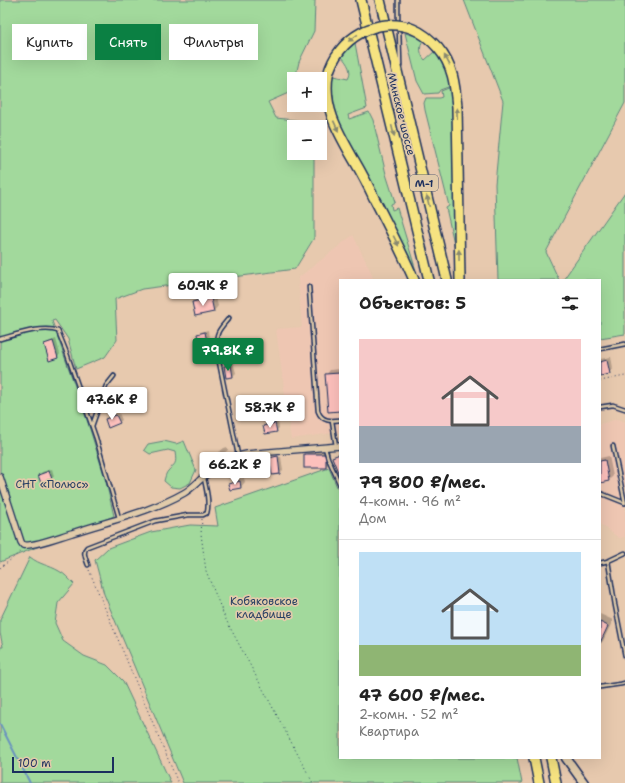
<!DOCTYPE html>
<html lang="ru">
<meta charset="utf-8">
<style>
:root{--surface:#fff;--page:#f6f6f6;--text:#222;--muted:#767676;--line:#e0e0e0;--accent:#0b8043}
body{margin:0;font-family:"Shantell Sans",sans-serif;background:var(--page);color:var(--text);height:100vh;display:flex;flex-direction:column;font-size:15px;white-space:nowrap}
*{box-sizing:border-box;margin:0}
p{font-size:13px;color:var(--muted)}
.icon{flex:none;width:22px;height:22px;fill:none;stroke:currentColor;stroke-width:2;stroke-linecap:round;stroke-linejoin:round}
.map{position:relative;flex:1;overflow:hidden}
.panel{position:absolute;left:339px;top:279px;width:262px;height:480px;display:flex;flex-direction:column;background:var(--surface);border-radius:0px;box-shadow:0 4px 16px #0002}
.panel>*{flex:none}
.top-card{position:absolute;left:12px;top:24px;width:267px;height:36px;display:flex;gap:8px}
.buttons{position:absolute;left:287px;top:72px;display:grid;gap:8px}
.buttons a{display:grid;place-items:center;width:40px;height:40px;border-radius:0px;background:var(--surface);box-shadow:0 4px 16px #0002;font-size:20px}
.scale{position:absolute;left:12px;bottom:10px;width:102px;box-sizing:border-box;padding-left:4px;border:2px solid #1b2f5e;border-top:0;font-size:11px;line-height:14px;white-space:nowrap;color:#1b2f5e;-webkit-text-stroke:3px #e1cbaa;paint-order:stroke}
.price{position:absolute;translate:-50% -34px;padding:0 9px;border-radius:4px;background:#fff;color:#222;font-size:13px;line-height:26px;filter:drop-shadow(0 1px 2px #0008)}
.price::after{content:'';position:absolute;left:50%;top:24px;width:12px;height:9px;margin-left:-6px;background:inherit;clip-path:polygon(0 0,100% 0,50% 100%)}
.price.current{background:var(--accent);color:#fff}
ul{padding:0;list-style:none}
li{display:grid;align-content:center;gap:8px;height:212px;padding:0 20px}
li+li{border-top:1px solid var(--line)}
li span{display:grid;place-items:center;height:124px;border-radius:0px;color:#555}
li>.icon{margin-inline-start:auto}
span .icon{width:72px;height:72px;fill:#fffc;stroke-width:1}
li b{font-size:17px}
h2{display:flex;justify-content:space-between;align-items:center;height:48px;padding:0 20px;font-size:17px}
.chip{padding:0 14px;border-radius:0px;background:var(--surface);box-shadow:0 4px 16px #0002;font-size:14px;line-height:36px}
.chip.current{background:var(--accent);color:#fff}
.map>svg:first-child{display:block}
</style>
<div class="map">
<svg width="625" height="783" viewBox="0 0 625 783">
<rect width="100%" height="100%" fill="#e7c9ae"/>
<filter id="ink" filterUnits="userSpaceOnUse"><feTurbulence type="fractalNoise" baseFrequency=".025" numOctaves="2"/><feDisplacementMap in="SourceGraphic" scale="8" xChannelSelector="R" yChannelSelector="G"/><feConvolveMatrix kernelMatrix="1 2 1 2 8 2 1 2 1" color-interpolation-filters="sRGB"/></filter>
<g filter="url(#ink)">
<!-- built -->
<g fill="#eec6b2">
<polygon points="353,235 372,274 373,280 340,280 340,432 291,439 276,329 302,327 298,278"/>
<polygon points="618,419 625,422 625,537 619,538 600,524 600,424"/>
</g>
<!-- green -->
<g fill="#a2d99c" stroke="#5e847d">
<polygon points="0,0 315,0 315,2 314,31 299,62 295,79 294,79 293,91 268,102 276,118 304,121 305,127 294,127 294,153 313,153 314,156 314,238 295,269 142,289 115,299 117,340 105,357 76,369 68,339 55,320 52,321 88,423 105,478 114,516 0,562"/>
<polygon points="464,0 625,0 625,103 546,252 559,280 498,280 495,184 503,101"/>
<path d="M405 33 415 36 423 40C419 47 420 55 425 60L435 51C444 61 447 73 451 86L440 90 438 93 424 94 417 81Z"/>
<path d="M355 43 367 108 348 115 349 119 369 112 373 120 386 174 395 202 391 204 392 210 397 208 417 274 379 196 364 170 343 132 335 113 331 82 333 76 348 79C353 71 347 63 342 57L349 47Z"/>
<polygon points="451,87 453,98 455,248 446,208 449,206 425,110 424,103 426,98 439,98 442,97 441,91"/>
<polygon points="625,192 625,334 600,338 600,280 563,280"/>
<path d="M164 441 176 444 184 441 196 470 190 483 180 488 171 487 164 481C165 477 166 473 168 471 175 463 177 465 175 452L168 450 150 454 144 450 148 444Z"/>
<polygon points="329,468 340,494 340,758 517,758 522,783 183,783 104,594 95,560 108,548 151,532 190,525 218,526 215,508"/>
<path d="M30 557C40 565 49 565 59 571 65 574 69 579 74 584L58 603 55 623 63 641 84 656 107 665 123 681 171 783H0V647H3L0 633V620Z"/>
</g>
<!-- shadow -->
<g fill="#0003">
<polygon points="215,294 218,306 214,311 193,302 197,298"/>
<polygon points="208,330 209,339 207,341 198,334 201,332"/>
<polygon points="56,339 60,354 58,357 50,359 45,344 48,342"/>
<polygon points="238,340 241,349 238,352 231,354 228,345 231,342"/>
<polygon points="611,357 613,368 609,373 600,375 600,359"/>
<polygon points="233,363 236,373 233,376 227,377 225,366 227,364"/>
<polygon points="340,369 340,410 326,375 330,370"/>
<polygon points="119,413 122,420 119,422 106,419 108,417"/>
<polygon points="278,421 279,428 276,431 264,426 267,423"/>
<polygon points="227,447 228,450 223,454 220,455 219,452 224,448"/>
<polygon points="330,450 330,463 325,467 305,455 309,451"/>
<polygon points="272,456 272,458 281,457 283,470 280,473 272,474 270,458"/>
<polygon points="609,456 613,476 609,480 600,482 600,458"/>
<polygon points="52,469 54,476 51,478 40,475 42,472"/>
<polygon points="244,478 245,482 241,487 229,484 234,480"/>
<polygon points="600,614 613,620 603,641 600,644"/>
</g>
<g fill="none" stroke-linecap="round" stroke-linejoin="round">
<!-- stream -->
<polyline stroke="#6a94be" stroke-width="2" points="0,724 30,783"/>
</g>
<!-- building -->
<g fill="#fdc0bc" stroke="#1b2f5e">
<polygon points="211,298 214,312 195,316 192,302"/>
<polygon points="205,332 207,342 199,344 197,334"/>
<polygon points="53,341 58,358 49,361 44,344"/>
<polygon points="236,342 238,353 230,355 227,345"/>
<polygon points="607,360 610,374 600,376 600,362"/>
<polygon points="231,365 233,377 226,378 224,366"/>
<polygon points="340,373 340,411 328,412 325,374"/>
<polygon points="116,415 120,423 108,428 105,419"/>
<polygon points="275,423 277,432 265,434 263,426"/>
<rect x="304" y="454" width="22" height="14"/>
<polygon points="340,454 340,477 332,457"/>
<polygon points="278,456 280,474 272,475 269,458"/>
<polygon points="605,460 609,481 600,483 600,461"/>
<polygon points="49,471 52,479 41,483 38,475"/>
<polygon points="240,481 241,488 230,490 228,484"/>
<polygon points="600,622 608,626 600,643"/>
</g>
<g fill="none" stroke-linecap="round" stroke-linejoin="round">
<!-- service casing -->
<g stroke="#1b2f5e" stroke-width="5.5">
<g id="service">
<polyline points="398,0 398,23"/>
<polyline points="399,28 400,65"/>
<path d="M309 287 318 411C322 422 331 421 340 420"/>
<path d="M229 318C220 329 216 331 216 347L238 455"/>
<path d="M0 339C15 335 43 325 58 331L66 351 96 438 119 518"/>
<polyline points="600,349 625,344"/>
<polyline points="600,407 613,405 625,409"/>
<polyline points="332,421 336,446"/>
<polyline points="92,426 106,386 114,376"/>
<polyline points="613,446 625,503"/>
<polyline points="325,448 328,458 340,485"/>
<polyline points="600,493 625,503"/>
<polyline points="625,553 608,561 615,605 625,656"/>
<polyline points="600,563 608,561"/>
<path d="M88 565C86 559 82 552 87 547L155 521 188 515H203L207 513C210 501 206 489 204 478"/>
<polyline points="600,687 621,684 625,683"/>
</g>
</g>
<!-- minor casing -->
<g stroke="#1b2f5e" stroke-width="8">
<path id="minor" d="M0 477 21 542 23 545C33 547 61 536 72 533 108 521 151 512 184 493 193 488 199 480 207 474 220 464 231 457 247 454L340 446"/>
</g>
<!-- secondary casing -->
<g stroke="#1b2f5e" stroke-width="11">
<polyline id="secondary" points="566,758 584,783"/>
</g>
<!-- trunk casing -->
<g stroke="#1b2f5e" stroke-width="12">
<g id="trunk">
<polyline points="361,0 429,280"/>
<polyline points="380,0 447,280"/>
<path d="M438 48C453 65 455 85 457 107L460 280"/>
<path d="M328 75C323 108 338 132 354 160 361 172 368 185 374 198 388 225 402 252 414 280"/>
<polyline points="534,758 539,783"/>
<polyline points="551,758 556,783"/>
</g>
</g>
<!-- path -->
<g stroke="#1b2f5e" stroke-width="1" stroke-dasharray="1 3" stroke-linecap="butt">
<polyline points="600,381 625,376"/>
<polyline points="202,519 201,534 206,571 225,618 313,783"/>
<polyline points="0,568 13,558 21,551"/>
<polyline points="89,570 178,783"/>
</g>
<!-- service -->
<use href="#service" stroke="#e1cbaa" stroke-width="2.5"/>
<!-- minor -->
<use href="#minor" stroke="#e1cbaa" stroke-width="5.5"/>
<!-- secondary -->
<use href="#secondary" stroke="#e1cbaa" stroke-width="8"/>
<!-- trunk -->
<use href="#trunk" stroke="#f6e381" stroke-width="9"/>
<!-- trunk-bridge casing -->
<g stroke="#1b2f5e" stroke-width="12" stroke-linecap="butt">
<path id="trunk-bridge" d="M328 75C337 38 378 15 413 29 423 33 431 40 438 48"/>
</g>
<!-- trunk-bridge -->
<use href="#trunk-bridge" stroke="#f6e381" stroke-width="9"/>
</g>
<!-- one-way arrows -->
<defs><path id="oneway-solid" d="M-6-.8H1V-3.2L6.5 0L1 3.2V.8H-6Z"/></defs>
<g fill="#888970">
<use href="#oneway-solid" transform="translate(353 38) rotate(144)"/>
<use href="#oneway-solid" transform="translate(447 60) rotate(-119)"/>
<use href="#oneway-solid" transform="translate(457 113) rotate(-92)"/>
<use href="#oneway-solid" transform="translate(336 126) rotate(65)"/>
<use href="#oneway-solid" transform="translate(393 131) rotate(76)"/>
<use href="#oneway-solid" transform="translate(428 201) rotate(-103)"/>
<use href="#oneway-solid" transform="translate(396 241) rotate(63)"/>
<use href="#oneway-solid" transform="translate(459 255) rotate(-91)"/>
</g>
</g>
<g text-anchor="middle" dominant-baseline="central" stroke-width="3.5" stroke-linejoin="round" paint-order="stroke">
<!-- shield labels -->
<rect fill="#e1cbaa" stroke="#565e75" stroke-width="1" x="410" y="175" width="28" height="16" rx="3"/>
<g font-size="10" font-weight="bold" fill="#1b2f5e">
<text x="424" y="183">М-1</text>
</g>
<!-- street labels -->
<g font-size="11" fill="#1b2f5e" stroke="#e1cbaa">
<text transform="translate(401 114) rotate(76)">Минское шоссе</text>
</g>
<!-- park labels -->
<g font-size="11" fill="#284064" stroke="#e1cbaa">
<text x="52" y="484">СНТ «Полюс»</text>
<text x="264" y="601">Кобяковское<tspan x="264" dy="13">кладбище</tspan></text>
</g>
</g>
</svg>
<div class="buttons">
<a>+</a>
<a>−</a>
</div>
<div class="scale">100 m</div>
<b class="price" style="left:203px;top:307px">60.9K ₽</b>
<b class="price current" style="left:228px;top:372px">79.8K ₽</b>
<b class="price" style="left:112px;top:421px">47.6K ₽</b>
<b class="price" style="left:270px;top:429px">58.7K ₽</b>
<b class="price" style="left:235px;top:486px">66.2K ₽</b>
<div class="top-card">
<a class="chip">Купить</a>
<a class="chip current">Снять</a>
<a class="chip">Фильтры</a>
</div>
<section class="panel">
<h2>Объектов: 5<svg class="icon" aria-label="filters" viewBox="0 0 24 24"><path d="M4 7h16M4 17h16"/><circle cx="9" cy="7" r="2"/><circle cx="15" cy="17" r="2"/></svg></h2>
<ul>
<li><span style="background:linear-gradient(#f6c9c9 70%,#9aa5b1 0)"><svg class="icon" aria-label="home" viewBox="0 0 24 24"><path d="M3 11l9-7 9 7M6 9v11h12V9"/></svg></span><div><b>79 800 ₽/мес.</b><p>4-комн. · 96 m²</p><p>Дом</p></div></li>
<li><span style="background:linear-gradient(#bfe0f5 75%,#8fb573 0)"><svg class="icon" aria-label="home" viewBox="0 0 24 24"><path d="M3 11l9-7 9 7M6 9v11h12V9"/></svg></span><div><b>47 600 ₽/мес.</b><p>2-комн. · 52 m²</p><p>Квартира</p></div></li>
</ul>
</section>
</div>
